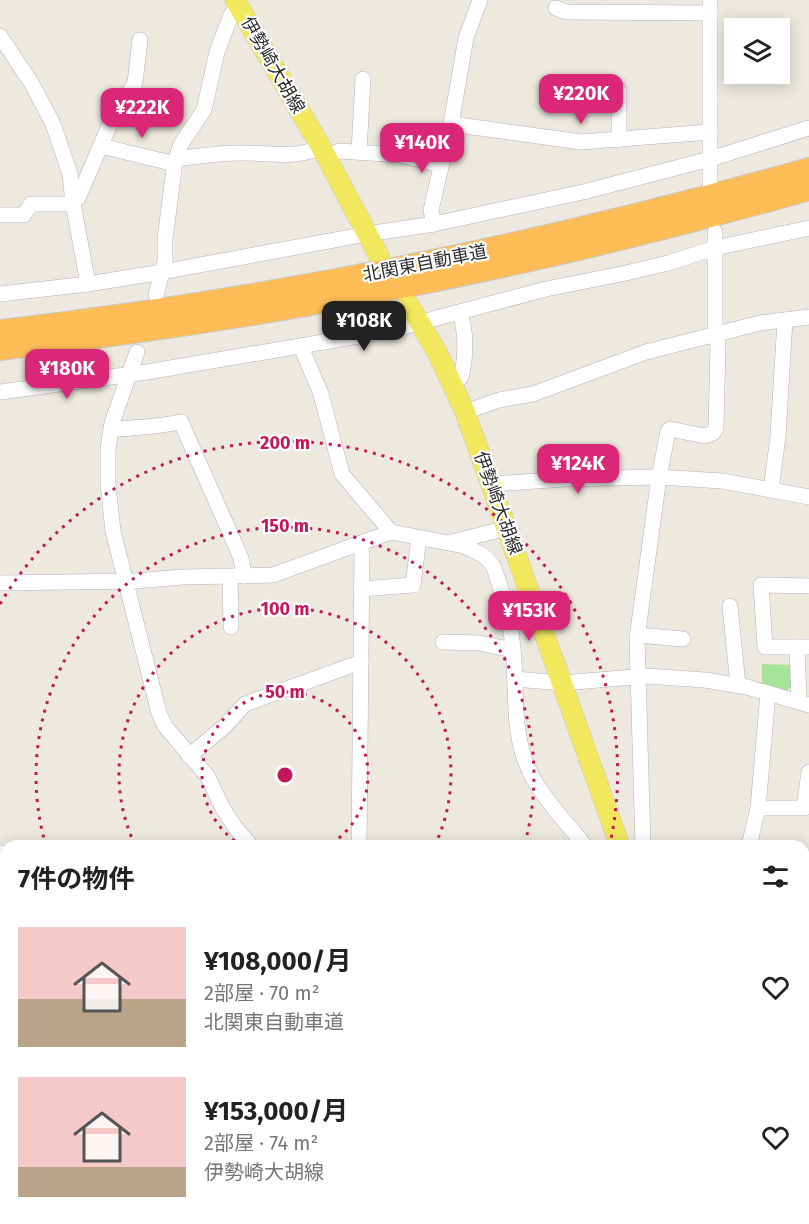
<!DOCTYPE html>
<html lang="ja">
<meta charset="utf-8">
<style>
:root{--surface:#fff;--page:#f2f2f2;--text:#222;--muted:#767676;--accent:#db2777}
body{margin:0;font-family:"Fira Sans","Noto Sans JP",sans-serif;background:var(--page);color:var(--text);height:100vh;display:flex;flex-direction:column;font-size:22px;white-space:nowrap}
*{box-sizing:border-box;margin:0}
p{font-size:20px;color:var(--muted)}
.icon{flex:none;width:33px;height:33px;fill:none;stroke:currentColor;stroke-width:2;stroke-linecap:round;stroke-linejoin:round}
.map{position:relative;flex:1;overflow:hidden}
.panel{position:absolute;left:0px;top:840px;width:810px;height:384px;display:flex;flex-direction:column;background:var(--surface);border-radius:18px 18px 0 0;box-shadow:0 3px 15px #0003}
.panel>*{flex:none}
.buttons{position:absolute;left:724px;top:18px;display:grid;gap:12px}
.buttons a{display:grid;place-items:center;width:66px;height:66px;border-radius:0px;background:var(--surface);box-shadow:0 3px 15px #0003;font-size:30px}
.price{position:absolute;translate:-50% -51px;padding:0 14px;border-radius:12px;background:var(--accent);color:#fff;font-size:20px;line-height:39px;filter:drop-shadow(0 2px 3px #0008)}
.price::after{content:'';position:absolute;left:50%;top:36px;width:18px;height:14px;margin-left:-9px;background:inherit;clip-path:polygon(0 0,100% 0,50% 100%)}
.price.current{background:#222;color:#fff}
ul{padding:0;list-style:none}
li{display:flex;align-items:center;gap:18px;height:150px;padding:0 18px}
li span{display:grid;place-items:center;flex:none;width:168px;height:120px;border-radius:0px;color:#555}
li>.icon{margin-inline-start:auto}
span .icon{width:72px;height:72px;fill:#fffc;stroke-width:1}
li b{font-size:26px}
h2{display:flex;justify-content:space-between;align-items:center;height:72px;padding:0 18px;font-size:26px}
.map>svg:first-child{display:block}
</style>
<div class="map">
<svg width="809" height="1224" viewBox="0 0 809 1224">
<rect width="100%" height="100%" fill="#ede9de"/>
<!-- green -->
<polygon fill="#a7e49a" points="762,664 792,665 792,685 787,691 762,684"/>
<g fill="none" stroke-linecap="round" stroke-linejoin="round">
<!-- minor casing -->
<g stroke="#b1b1bf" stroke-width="16">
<g id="minor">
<polyline points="710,0 710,183"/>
<polyline points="556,8 566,12 710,13"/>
<polyline points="0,36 32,84 53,124 70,174 73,203 88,284"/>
<polyline points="563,85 614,84 619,91 619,140"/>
<polyline points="451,124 581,142 710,132"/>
<polyline points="101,146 175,164"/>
<polyline points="359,152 363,79"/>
<path d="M177 156 183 158C202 156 220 153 239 153 267 152 294 160 321 147"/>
<polyline points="326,157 339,151 400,155 440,165"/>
<polyline points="0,215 24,215 31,204 70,204 78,198 110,124 135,83 140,40"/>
<polyline points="434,224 431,210 451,124 466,38 480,0"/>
<polyline points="0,294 88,284 162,272 367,234 434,224 583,192 710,159 809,128"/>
<polyline points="156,295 165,261 165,239 175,162 181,144 204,110 217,52 231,15 238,5"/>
<polyline points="301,347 321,394 342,474 391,532"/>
<polyline points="137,352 112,423 108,449 108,484 113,531 159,713 165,726 208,777 222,807 235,827 251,846"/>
<path d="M453 385 461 377C466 358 467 330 459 312"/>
<polyline points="0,392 147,372 388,331 546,289 626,273 668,263 715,248 809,228"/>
<polyline points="465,412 499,400 533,394 646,352 760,323 809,317"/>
<path d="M111 430C136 427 157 427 181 422L241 558 244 576"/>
<polyline points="492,484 565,479 659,477 722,481 809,497"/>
<polyline points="771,490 778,436 785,320"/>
<polyline points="452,542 507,528"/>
<polyline points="230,577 231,627"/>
<path d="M0 583 134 581 183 577 273 575 391 532 464 546C476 551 488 556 494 568 503 594 511 621 513 649 517 687 512 727 526 763 538 794 565 820 585 846"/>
<polyline points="809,586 761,585 765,647 809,647"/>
<polyline points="361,589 413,585 419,538"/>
<polyline points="730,606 738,685"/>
<polyline points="638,635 683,639"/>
<polyline points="443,642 479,643 513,650"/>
<polyline points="797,647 799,701"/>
<polyline points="515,679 562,683 646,676 705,680 747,687 809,705"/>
<polyline points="189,756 225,726 245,704 361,662"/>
<polyline points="758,808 804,808 809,772"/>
<polyline points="359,846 362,553 359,545"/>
<polyline points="643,846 637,638 659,477 668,431 670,429 705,436 713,433 716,428 718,346 715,326 715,232"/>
<polyline points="749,846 758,808 768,693"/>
<polyline points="0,853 6,854"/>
<polyline points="804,892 809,892"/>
<polyline points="0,932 2,932 6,921"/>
<polyline points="804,983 809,984"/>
<polyline points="0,1041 6,1042"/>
<polyline points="804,1082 809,1083"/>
<polyline points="0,1147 6,1147"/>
<polyline points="804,1206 809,1206"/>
<polyline points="54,1218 55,1224"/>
<polyline points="417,1218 417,1224"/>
<polyline points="285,1224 285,1218"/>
</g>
</g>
<!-- major casing -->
<g stroke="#c8c8c8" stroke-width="21">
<g id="major">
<polyline points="235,0 321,147 379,256"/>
<polyline points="408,303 437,352 465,412 620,846"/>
<polyline points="675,1218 676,1224"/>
</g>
</g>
<!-- highway casing -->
<g stroke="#c8c8c8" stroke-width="24">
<g id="highway">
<path d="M0 331C274 299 544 244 809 169"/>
<path d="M0 349C274 318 544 265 809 189"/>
</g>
</g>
<!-- minor -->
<use href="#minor" stroke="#fff" stroke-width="15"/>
<!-- major -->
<use href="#major" stroke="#f2e85e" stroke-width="20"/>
<!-- highway -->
<use href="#highway" stroke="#ffbc57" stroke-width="22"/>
</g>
<!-- distance rings -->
<g fill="none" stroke="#c2185b" stroke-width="3" stroke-dasharray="3 6">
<path d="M242 846A83 83 0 1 1 328 846"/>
<path d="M135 845A166 166 0 1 1 435 845"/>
<path d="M46 846A249 249 0 1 1 524 846"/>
<path d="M0 604A332 332 0 0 1 610 844"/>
</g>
<g text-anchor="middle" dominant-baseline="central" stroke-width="4.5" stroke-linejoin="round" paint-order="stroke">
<!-- street labels -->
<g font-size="18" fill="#2b2b2b" stroke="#fff">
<text transform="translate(273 65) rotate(60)">伊勢崎大胡線</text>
<text transform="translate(425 263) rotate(-11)">北関東自動車道</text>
<text transform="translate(498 503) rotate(70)">伊勢崎大胡線</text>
</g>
</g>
<circle cx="285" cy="775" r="9" fill="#c2185b" stroke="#fff" stroke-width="3"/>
<g font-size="18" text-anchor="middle" font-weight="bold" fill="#c2185b" stroke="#fff" stroke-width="4.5" stroke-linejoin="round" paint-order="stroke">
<text x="285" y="449">200 m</text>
<text x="285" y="532">150 m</text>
<text x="285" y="615">100 m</text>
<text x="285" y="698">50 m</text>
</g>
</svg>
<div class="buttons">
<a><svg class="icon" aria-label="layers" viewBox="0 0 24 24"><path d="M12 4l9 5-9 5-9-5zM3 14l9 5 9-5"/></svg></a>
</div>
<b class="price" style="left:581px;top:125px">¥220K</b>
<b class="price" style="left:142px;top:139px">¥222K</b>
<b class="price" style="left:422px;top:174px">¥140K</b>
<b class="price current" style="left:364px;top:352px">¥108K</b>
<b class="price" style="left:67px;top:400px">¥180K</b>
<b class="price" style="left:578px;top:495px">¥124K</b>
<b class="price" style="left:529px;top:642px">¥153K</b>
<section class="panel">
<h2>7件の物件<svg class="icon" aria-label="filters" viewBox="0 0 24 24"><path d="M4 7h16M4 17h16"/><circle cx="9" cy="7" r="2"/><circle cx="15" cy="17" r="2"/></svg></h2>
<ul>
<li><span style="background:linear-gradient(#f6c9c9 60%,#b9a48a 0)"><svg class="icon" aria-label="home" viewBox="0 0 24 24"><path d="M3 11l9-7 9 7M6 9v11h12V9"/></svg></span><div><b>¥108,000/月</b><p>2部屋 · 70 m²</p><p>北関東自動車道</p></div><svg class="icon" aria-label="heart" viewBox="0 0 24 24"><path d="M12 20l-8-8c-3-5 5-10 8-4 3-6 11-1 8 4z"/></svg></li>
<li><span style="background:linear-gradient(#f6c9c9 75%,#b9a48a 0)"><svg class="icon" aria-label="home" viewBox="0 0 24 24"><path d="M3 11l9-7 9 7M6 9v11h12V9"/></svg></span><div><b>¥153,000/月</b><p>2部屋 · 74 m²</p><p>伊勢崎大胡線</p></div><svg class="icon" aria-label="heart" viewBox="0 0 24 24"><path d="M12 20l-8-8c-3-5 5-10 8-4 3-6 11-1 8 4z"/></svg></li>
</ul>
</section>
</div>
